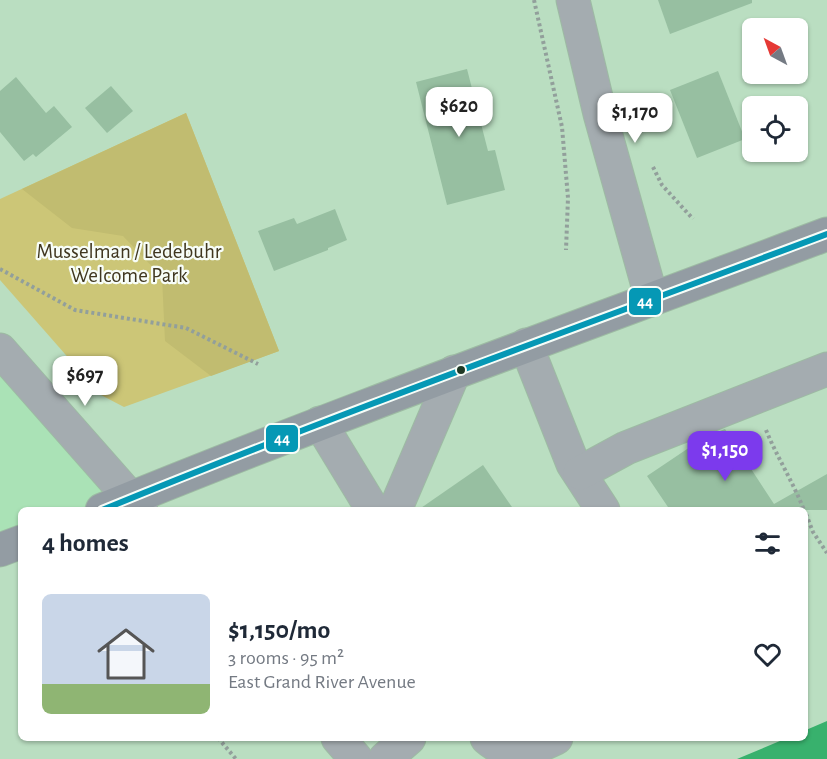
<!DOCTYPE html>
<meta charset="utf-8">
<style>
:root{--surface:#fff;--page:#f6f6f7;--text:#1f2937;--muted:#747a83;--line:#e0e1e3;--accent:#7c3aed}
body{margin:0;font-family:"Alegreya Sans",sans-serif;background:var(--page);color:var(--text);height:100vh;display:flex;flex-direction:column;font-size:22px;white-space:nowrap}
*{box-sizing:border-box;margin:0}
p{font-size:20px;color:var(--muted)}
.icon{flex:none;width:33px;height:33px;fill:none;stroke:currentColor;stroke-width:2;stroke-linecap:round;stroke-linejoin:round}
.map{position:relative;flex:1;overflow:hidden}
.sheet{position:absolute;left:18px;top:507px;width:790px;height:234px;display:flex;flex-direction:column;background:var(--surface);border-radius:9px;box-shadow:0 2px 4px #0004}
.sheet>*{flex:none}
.needle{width:39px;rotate:319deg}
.buttons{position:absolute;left:742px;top:18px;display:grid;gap:12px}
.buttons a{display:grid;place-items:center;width:66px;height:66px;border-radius:9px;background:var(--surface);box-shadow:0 2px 4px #0004;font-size:30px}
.price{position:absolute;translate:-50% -51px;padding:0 14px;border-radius:12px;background:#fff;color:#222;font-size:20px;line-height:39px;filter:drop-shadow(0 2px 3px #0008)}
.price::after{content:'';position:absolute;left:50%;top:36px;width:18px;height:14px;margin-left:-9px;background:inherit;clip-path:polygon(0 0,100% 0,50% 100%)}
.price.on{background:var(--accent);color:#fff}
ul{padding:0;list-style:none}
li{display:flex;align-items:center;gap:18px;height:150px;padding:0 24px}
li+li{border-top:2px solid var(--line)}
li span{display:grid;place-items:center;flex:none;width:168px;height:120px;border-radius:9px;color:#555}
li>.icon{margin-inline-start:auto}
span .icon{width:72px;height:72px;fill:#fffc;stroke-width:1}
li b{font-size:26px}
h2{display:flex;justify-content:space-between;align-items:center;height:72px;padding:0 24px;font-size:26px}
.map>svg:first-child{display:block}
</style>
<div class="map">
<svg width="827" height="759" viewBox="0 0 827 759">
<rect width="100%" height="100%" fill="#badec1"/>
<!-- built -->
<polygon fill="#aae2b6" points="0,359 122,496 86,510 21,510 21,535 0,543"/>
<!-- green -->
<polygon fill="#ccc677" points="186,113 279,351 124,407 101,395 0,280 0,199"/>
<!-- forest -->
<polygon fill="#c1bc70" points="186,113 279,351 211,376 165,341 162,277 123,236 72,228 22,189"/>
<!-- water -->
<polygon fill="#38b16d" points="827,721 827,759 737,759 787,738 806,738 806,730"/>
<!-- building -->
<g fill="#97bfa1">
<polygon points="658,0 752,0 752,3 670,34"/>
<polygon points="467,69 488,151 495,150 505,190 447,205 416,82"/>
<polygon points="718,71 745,139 697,158 670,90"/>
<polygon points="16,77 46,113 54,106 72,127 36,157 33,154 24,161 0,132 0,91"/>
<polygon points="111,86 133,111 107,133 85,108"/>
<polygon points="335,209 347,240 328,248 328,250 274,271 258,231 294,218 297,224"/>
<polygon points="725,429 774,504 827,474 827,510 670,510 647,476 705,437"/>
<polygon points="483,465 514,510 418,510"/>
</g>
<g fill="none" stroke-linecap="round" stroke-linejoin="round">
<!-- minor casing -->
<g stroke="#9dbba3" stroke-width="35">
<g id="minor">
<polyline points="573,0 600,114 652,300"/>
<polyline points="526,345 573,464 603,510"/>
<polyline points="0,350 141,510"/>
<polyline points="320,423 373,510"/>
<polyline points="580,473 626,448 827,369"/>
<polyline points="395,510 454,372"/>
<polyline points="338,738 356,759"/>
<path d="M487 738C511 759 528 751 556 738"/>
<polyline points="385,759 409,738"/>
</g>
</g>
<!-- major casing -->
<g stroke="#9dbba3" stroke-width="35">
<g id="major">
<path d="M102 510C341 412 585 325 827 234"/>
<polyline points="0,550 21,542"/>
</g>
</g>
<!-- path -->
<g stroke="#929f9b" stroke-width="4" stroke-dasharray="3 3" stroke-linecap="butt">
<polyline points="534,0 562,127 568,198 566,250"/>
<polyline points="653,167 662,185 693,219"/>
<polyline points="0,269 75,310 186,328 258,364"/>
<path d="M766 430C777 457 793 482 804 510"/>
<polyline points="806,514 813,532 827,553"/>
<polyline points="218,738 236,759"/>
</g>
<!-- minor -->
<use href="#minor" stroke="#a4acb0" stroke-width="33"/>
<!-- major -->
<use href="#major" stroke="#939ca3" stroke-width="33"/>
<!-- bus-1 casing -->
<g stroke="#f7fdf8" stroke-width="10">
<path id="bus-1" d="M102 510C341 412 585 325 827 234"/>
</g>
<!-- bus-1 -->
<use href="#bus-1" stroke="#0598b5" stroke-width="6"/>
</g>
<!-- markers -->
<circle fill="#1f3925" stroke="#f7fdf8" stroke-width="2" cx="461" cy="370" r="5"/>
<g text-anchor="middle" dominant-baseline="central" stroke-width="4.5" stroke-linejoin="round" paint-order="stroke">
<!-- park labels -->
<g font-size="21" fill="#40371f" stroke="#f7fdf8">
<text x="129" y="251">Musselman / Ledebuhr<tspan x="129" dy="24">Welcome Park</tspan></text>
</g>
</g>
<g stroke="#f7fdf8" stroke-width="2">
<rect x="628" y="287" width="34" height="29" rx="6" fill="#0598b5"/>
<rect x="265" y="424" width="34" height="29" rx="6" fill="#0598b5"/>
</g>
<g font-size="16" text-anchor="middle" font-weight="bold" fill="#fff">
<text x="645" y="307">44</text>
<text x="282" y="444">44</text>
</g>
</svg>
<div class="buttons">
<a><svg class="needle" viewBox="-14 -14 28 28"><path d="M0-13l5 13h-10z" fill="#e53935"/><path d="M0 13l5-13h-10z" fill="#747a83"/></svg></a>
<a><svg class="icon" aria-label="locate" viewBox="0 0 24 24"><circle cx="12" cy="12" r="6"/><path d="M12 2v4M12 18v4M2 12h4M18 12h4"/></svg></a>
</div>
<b class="price" style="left:459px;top:138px">$620</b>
<b class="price" style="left:635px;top:144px">$1,170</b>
<b class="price" style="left:85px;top:407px">$697</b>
<b class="price on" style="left:725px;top:482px">$1,150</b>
<section class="sheet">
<h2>4 homes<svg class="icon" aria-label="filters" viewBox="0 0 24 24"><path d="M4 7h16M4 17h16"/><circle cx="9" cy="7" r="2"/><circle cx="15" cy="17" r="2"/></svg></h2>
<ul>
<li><span style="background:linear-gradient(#c9d6e8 75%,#8fb573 0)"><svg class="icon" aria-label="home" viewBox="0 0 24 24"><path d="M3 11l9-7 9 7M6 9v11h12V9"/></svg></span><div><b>$1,150/mo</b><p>3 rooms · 95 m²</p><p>East Grand River Avenue</p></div><svg class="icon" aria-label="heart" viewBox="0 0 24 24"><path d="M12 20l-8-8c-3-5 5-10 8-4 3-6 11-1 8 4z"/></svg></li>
</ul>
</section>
</div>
